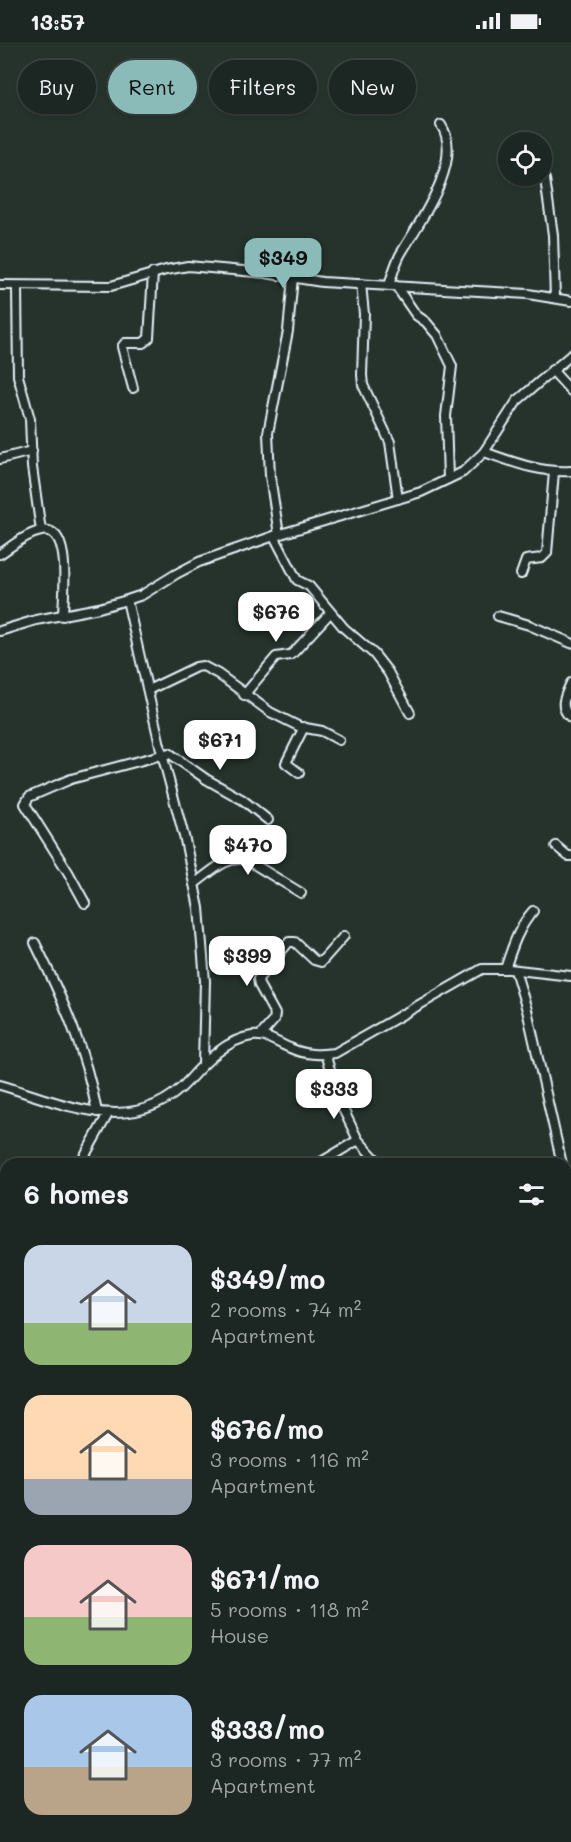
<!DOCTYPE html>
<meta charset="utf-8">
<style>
:root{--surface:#1c2622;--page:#252e2a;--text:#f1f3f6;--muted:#a0a5a5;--line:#3a4340;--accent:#8bbbb9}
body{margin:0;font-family:Mali,sans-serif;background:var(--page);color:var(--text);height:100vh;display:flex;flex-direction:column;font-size:22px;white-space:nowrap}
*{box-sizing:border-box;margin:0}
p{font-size:20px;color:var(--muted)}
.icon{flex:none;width:33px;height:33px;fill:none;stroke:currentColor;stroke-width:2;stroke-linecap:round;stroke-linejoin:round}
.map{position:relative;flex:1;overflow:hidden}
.panel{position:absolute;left:0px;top:1116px;width:572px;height:684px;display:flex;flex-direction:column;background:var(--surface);border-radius:18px 18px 0 0;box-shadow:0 2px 4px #0004,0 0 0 2px var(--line)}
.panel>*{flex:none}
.hud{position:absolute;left:18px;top:18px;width:536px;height:54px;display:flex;gap:12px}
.controls{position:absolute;left:498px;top:90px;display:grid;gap:12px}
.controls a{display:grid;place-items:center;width:54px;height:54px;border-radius:50%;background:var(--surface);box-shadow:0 2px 4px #0004,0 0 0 2px var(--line);font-size:30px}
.price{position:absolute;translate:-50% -51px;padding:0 14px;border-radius:12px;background:#fff;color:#222;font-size:20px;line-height:39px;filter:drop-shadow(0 2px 3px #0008)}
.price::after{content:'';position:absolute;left:50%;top:36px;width:18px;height:14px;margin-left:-9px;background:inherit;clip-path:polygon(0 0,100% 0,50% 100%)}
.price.current{background:var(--accent);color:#111}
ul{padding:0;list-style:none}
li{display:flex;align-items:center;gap:18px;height:150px;padding:0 24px}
li span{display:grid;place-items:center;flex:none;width:168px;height:120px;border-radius:18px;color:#555}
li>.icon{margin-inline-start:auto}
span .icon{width:72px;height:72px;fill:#fffc;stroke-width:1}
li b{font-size:26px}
h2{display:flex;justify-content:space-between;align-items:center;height:72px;padding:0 24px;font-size:26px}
.tag{padding:0 21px;border-radius:27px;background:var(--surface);box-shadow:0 2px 4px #0004,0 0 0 2px var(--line);font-size:21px;line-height:54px}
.tag.current{background:var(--accent);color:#111}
.status{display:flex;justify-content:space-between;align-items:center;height:42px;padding:0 30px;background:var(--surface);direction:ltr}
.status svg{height:16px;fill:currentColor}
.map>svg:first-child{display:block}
</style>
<div class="status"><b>13:57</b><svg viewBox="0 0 49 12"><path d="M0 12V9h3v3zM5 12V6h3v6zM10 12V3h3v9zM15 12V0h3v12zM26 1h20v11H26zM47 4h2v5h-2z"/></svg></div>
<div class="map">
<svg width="571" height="1800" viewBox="0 0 571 1800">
<rect width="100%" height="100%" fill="#26332d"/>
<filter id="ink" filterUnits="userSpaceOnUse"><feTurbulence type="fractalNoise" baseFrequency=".0167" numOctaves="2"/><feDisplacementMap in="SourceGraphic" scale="12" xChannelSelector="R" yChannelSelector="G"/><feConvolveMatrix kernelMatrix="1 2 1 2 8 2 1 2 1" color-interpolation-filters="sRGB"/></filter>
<g filter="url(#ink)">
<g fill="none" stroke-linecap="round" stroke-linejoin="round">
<!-- minor casing -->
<g stroke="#e8f1f8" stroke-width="12">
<g id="minor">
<polyline points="545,137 553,193 555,256"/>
<polyline points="361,242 364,272 362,333 363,343 390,400 398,457"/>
<polyline points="0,243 111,244 166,228 188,224 265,231 322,240 528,252 571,259"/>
<path d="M389 244C392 233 395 223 400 213 418 182 465 119 441 83"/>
<polyline points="396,244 416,273 426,280 437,293 452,324 446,374 448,437"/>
<polyline points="17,245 18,334 30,377 32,425 41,489"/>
<polyline points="552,328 571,349"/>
<polyline points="133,346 122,305 125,301 143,301 149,296 153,231"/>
<path d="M484 410C513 420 540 431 571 429"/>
<polyline points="0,417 32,409"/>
<polyline points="279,493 270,434 268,391 288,289 293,235"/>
<polyline points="274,494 297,538 309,544 344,586 374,612 388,630 410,671"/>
<path d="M0 512C12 504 26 492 41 489 73 482 63 555 63 574"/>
<polyline points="521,532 526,518 542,516 547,511 554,430"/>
<polyline points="127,558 162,712 185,798 199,866 205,939 203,1022"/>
<polyline points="498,574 529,583 571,601"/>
<polyline points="0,589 36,578 99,566 127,558 142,553 176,532 199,520 274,494 421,450 463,430 484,410 517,359 571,313"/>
<path d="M571 641C565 654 558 665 571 676"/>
<polyline points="148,648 196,625 203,624 218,632 270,670 300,685 322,689 339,698"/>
<polyline points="244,653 276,615 290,613 294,610 330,571"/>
<polyline points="299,731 286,721 304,685"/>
<polyline points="556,804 568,814 571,814"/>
<path d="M194 842C210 831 227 812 247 818L301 851"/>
<polyline points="85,861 68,830 25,762 29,755 71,737 169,711 206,737 243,758 268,778"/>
<path d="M35 901C62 955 86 1010 97 1070"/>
<path d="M505 927C512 906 518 886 533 869"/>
<polyline points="515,928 527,968 562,1122"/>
<polyline points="260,994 274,978 275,972 259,943 258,937 289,900 295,900 314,918 321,920 344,894"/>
<polyline points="325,1012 343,1067 358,1098 380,1122"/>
<path d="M0 1043C63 1061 135 1098 189 1038 204 1021 227 997 252 994 267 992 277 1001 290 1006 305 1013 319 1013 335 1011L482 927H509L571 934"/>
<polyline points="80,1122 108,1072"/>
<polyline points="318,1122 358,1098"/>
<polyline points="566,1137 571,1169"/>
<polyline points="0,1151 6,1150"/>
<polyline points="566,1243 571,1242"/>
<polyline points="0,1334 6,1355"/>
<polyline points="0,1670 6,1665"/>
<polyline points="0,1734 6,1741"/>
<polyline points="570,1739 571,1744"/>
<polyline points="40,1794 42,1800"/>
<polyline points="179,1794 183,1800"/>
<polyline points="390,1794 399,1794"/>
<polyline points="85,1800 93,1794"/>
<polyline points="435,1800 437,1794"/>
<polyline points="462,1800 463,1794"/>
</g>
</g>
<!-- minor -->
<use href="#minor" stroke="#26332d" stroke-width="8"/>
</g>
</g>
</svg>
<div class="controls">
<a><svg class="icon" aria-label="locate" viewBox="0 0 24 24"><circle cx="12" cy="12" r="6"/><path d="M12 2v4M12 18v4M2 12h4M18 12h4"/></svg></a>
</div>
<b class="price current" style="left:283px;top:247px">$349</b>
<b class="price" style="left:276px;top:601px">$676</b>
<b class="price" style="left:220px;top:729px">$671</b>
<b class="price" style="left:248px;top:834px">$470</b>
<b class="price" style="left:247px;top:945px">$399</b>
<b class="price" style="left:334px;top:1078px">$333</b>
<div class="hud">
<a class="tag">Buy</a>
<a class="tag current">Rent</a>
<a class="tag">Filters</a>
<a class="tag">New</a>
</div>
<section class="panel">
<h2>6 homes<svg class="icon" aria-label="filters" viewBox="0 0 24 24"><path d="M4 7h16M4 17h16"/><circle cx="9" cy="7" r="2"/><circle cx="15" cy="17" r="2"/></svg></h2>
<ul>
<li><span style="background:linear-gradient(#c9d6e8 65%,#8fb573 0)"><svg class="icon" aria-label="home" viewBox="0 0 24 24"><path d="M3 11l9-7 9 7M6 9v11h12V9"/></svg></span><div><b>$349/mo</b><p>2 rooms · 74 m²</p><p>Apartment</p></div></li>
<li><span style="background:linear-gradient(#ffd9b3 70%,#9aa5b1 0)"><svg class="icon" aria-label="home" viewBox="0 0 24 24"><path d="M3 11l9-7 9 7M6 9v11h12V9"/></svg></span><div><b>$676/mo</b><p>3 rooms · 116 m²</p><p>Apartment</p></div></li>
<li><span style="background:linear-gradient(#f6c9c9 60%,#8fb573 0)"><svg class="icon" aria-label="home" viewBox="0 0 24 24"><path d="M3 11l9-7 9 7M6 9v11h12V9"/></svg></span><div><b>$671/mo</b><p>5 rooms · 118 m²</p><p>House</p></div></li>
<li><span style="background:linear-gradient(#a9c7e8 60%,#b9a48a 0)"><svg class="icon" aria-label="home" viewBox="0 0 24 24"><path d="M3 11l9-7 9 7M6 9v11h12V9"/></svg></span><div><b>$333/mo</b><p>3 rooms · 77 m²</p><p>Apartment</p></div></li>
</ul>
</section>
</div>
